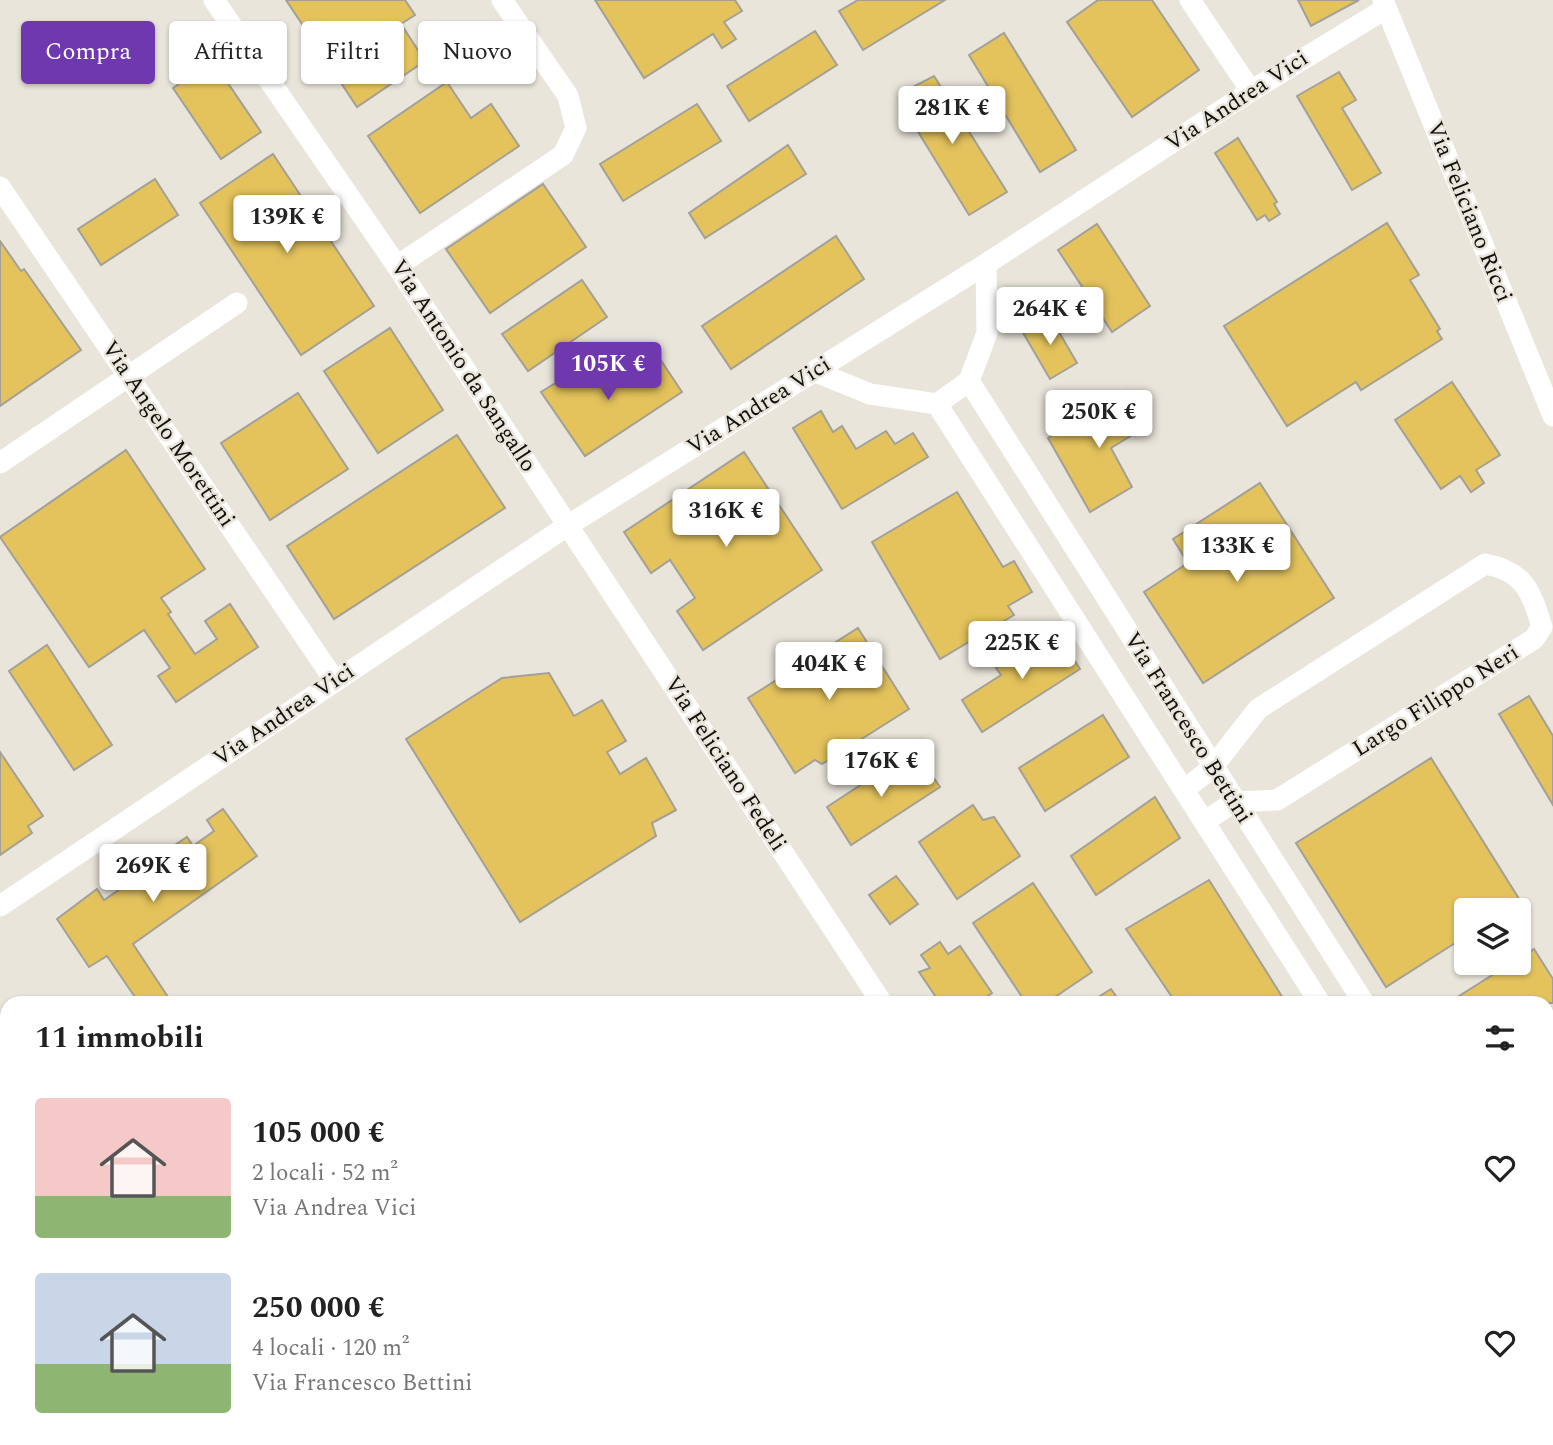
<!DOCTYPE html>
<html lang="it">
<meta charset="utf-8">
<style>
:root{--surface:#fff;--page:#f2f2f2;--text:#222;--muted:#767676;--accent:#6f38ae}
body{margin:0;font-family:Spectral,serif;background:var(--page);color:var(--text);height:100vh;display:flex;flex-direction:column;font-size:26px;white-space:nowrap}
*{box-sizing:border-box;margin:0}
p{font-size:23px;color:var(--muted)}
.icon{flex:none;width:38px;height:38px;fill:none;stroke:currentColor;stroke-width:2;stroke-linecap:round;stroke-linejoin:round}
.map{position:relative;flex:1;overflow:hidden}
.panel{position:absolute;left:0px;top:996px;width:1554px;height:450px;display:flex;flex-direction:column;background:var(--surface);border-radius:21px 21px 0 0;box-shadow:0 2px 5px #0004}
.panel>*{flex:none}
.hud{position:absolute;left:21px;top:21px;width:700px;height:63px;display:flex;gap:14px}
.tools{position:absolute;left:1454px;top:898px;display:grid;gap:14px}
.tools a{display:grid;place-items:center;width:77px;height:77px;border-radius:7px;background:var(--surface);box-shadow:0 2px 5px #0004;font-size:35px}
.price{position:absolute;translate:-50% -60px;padding:0 16px;border-radius:7px;background:#fff;color:#222;font-size:23px;line-height:46px;filter:drop-shadow(0 2px 4px #0008)}
.price::after{content:'';position:absolute;left:50%;top:42px;width:21px;height:16px;margin-left:-10px;background:inherit;clip-path:polygon(0 0,100% 0,50% 100%)}
.price.current{background:var(--accent);color:#fff}
ul{padding:0;list-style:none}
li{display:flex;align-items:center;gap:21px;height:175px;padding:0 35px}
li span{display:grid;place-items:center;flex:none;width:196px;height:140px;border-radius:7px;color:#555}
li>.icon{margin-inline-start:auto}
span .icon{width:84px;height:84px;fill:#fffc;stroke-width:1}
li b{font-size:30px}
h2{display:flex;justify-content:space-between;align-items:center;height:84px;padding:0 35px;font-size:30px}
.tag{padding:0 24px;border-radius:7px;background:var(--surface);box-shadow:0 2px 5px #0004;font-size:24px;line-height:63px}
.tag.current{background:var(--accent);color:#fff}
.map>svg:first-child{display:block}
</style>
<div class="map">
<svg width="1553" height="1445" viewBox="0 0 1553 1445">
<rect width="100%" height="100%" fill="#e9e5db"/>
<!-- building -->
<g fill="#e4c35d" stroke="#a3a096" stroke-width="2">
<polygon points="286,0 405,0 415,15 401,24 425,61 357,107"/>
<polygon points="595,0 735,0 742,11 724,22 736,39 722,48 713,34 644,78"/>
<polygon points="858,0 945,0 863,50 839,11"/>
<polygon points="1098,0 1152,0 1199,70 1132,117 1067,22"/>
<polygon points="1298,0 1359,0 1311,26"/>
<polygon points="815,31 837,65 749,121 727,86"/>
<polygon points="1004,33 1076,150 1040,172 969,55"/>
<polygon points="213,61 261,132 221,159 173,88"/>
<polygon points="1339,72 1356,100 1342,108 1381,173 1352,190 1297,96"/>
<polygon points="934,76 1007,192 969,215 901,104 908,99 901,93"/>
<polygon points="447,82 471,118 491,104 519,146 420,213 368,136"/>
<polygon points="697,104 721,141 623,201 600,164"/>
<polygon points="1238,138 1277,202 1274,204 1280,214 1269,221 1265,215 1257,220 1215,153"/>
<polygon points="788,145 806,174 705,238 689,213"/>
<polygon points="273,154 374,306 301,355 200,203"/>
<polygon points="155,179 178,215 101,265 78,229"/>
<polygon points="543,184 586,247 490,313 446,249"/>
<polygon points="1387,223 1419,275 1410,280 1440,329 1437,331 1442,339 1361,390 1356,382 1287,426 1224,326"/>
<polygon points="1097,224 1150,306 1112,332 1058,250"/>
<polygon points="836,236 864,279 731,369 702,326"/>
<polygon points="0,241 21,271 24,269 81,350 0,406"/>
<polygon points="582,280 607,317 528,371 502,334"/>
<polygon points="1049,315 1077,363 1050,379 1022,331"/>
<polygon points="390,328 443,410 378,453 324,371"/>
<polygon points="660,359 682,392 585,456 541,392 591,361 610,390"/>
<polygon points="1452,382 1500,455 1476,470 1484,483 1471,492 1460,476 1441,489 1395,420"/>
<polygon points="1127,391 1147,426 1111,448 1132,487 1090,512 1048,438"/>
<polygon points="298,393 348,469 270,520 221,443"/>
<polygon points="821,411 833,432 842,426 856,449 886,431 895,444 913,433 928,457 842,509 793,428"/>
<polygon points="457,435 505,508 334,619 287,546"/>
<polygon points="126,450 205,569 161,598 171,612 168,614 195,654 217,639 205,621 230,604 258,647 176,702 158,676 170,668 144,630 89,667 0,537"/>
<polygon points="744,452 822,570 703,650 677,611 695,598 670,560 651,573 624,532"/>
<polygon points="1260,483 1334,598 1203,683 1144,592 1188,563 1173,539"/>
<polygon points="957,492 1003,567 1014,561 1032,592 1008,606 1014,615 940,659 872,542"/>
<polygon points="858,628 909,709 822,764 815,760 795,773 748,698"/>
<polygon points="1055,630 1080,669 982,732 962,700 1001,675 996,668"/>
<polygon points="47,645 112,745 74,770 9,671"/>
<polygon points="549,673 574,716 602,700 626,741 607,752 620,774 646,758 676,810 652,823 656,836 520,922 406,739 502,678"/>
<polygon points="1529,696 1553,736 1553,805 1499,714"/>
<polygon points="1103,715 1129,757 1045,811 1019,768"/>
<polygon points="0,752 43,816 28,826 32,833 0,855"/>
<polygon points="903,757 916,775 927,768 940,787 851,845 827,807"/>
<polygon points="1431,758 1521,902 1508,910 1466,910 1466,936 1386,987 1296,843"/>
<polygon points="1155,797 1180,838 1096,895 1071,856"/>
<polygon points="973,805 983,820 994,817 1020,856 957,899 919,842"/>
<polygon points="223,809 257,856 133,944 172,1003 139,1003 107,956 89,967 57,919 97,889 104,900 136,878 131,864 147,853 161,872 180,858 172,847 187,837 193,846 214,831 207,820"/>
<polygon points="896,876 918,904 890,924 869,895"/>
<polygon points="1209,880 1286,1003 1176,1003 1126,929"/>
<polygon points="1033,883 1092,972 1046,1003 1026,1003 973,923"/>
<polygon points="940,942 948,954 960,946 992,993 978,1003 940,1003 919,972 930,968 921,955"/>
<polygon points="1534,949 1553,979 1553,1003 1448,1003 1513,962 1519,962 1519,959"/>
<polygon points="1111,989 1121,1003 1089,1003"/>
</g>
<g fill="none" stroke-linecap="round" stroke-linejoin="round">
<!-- minor -->
<g stroke="#fff" stroke-width="21">
<polyline points="214,0 397,266 882,1003"/>
<polyline points="1190,0 1251,91"/>
<polyline points="1383,0 1553,416"/>
<polyline points="0,187 335,681"/>
<polyline points="397,266 563,155 576,128 568,96 502,0"/>
<polyline points="816,372 870,394 937,404 969,381 987,333 986,264"/>
<polyline points="969,381 1364,1003"/>
<polyline points="937,404 1320,1003"/>
<polyline points="0,463 237,303"/>
<path d="M1185 789 1212 768 1258 709 1485 564C1524 571 1531 591 1542 627L1534 639 1277 800 1234 802 1205 821"/>
<polyline points="0,906 567,526 986,264 1251,91 1385,9"/>
<polyline points="1547,1211 1553,1210"/>
<polyline points="878,1438 879,1445"/>
<polyline points="1170,1438 1174,1445"/>
</g>
<!-- major -->
<g stroke="#fff" stroke-width="26">
<polyline points="1547,1275 1553,1271"/>
<polyline points="1371,1445 1377,1438"/>
</g>
</g>
<g text-anchor="middle" dominant-baseline="central" stroke-width="5" stroke-linejoin="round" paint-order="stroke">
<!-- street labels -->
<g font-size="23" fill="#11100d" stroke="#e9e5db">
<text transform="translate(1237 101) rotate(-33)">Via Andrea Vici</text>
<text transform="translate(1469 212) rotate(68)">Via Feliciano Ricci</text>
<text transform="translate(463 366) rotate(57)">Via Antonio da Sangallo</text>
<text transform="translate(759 406) rotate(-32)">Via Andrea Vici</text>
<text transform="translate(168 434) rotate(56)">Via Angelo Morettini</text>
<text transform="translate(1436 701) rotate(-32)">Largo Filippo Neri</text>
<text transform="translate(284 715) rotate(-34)">Via Andrea Vici</text>
<text transform="translate(1188 728) rotate(58)">Via Francesco Bettini</text>
<text transform="translate(725 764) rotate(57)">Via Feliciano Fedeli</text>
</g>
</g>
</svg>
<div class="tools">
<a><svg class="icon" aria-label="layers" viewBox="0 0 24 24"><path d="M12 4l9 5-9 5-9-5zM3 14l9 5 9-5"/></svg></a>
</div>
<b class="price" style="left:952px;top:146px">281K €</b>
<b class="price" style="left:287px;top:255px">139K €</b>
<b class="price" style="left:1050px;top:347px">264K €</b>
<b class="price current" style="left:608px;top:402px">105K €</b>
<b class="price" style="left:1099px;top:450px">250K €</b>
<b class="price" style="left:726px;top:549px">316K €</b>
<b class="price" style="left:1237px;top:584px">133K €</b>
<b class="price" style="left:1022px;top:681px">225K €</b>
<b class="price" style="left:829px;top:702px">404K €</b>
<b class="price" style="left:881px;top:799px">176K €</b>
<b class="price" style="left:153px;top:904px">269K €</b>
<div class="hud">
<a class="tag current">Compra</a>
<a class="tag">Affitta</a>
<a class="tag">Filtri</a>
<a class="tag">Nuovo</a>
</div>
<section class="panel">
<h2>11 immobili<svg class="icon" aria-label="filters" viewBox="0 0 24 24"><path d="M4 7h16M4 17h16"/><circle cx="9" cy="7" r="2"/><circle cx="15" cy="17" r="2"/></svg></h2>
<ul>
<li><span style="background:linear-gradient(#f6c9c9 70%,#8fb573 0)"><svg class="icon" aria-label="home" viewBox="0 0 24 24"><path d="M3 11l9-7 9 7M6 9v11h12V9"/></svg></span><div><b>105 000 €</b><p>2 locali · 52 m²</p><p>Via Andrea Vici</p></div><svg class="icon" aria-label="heart" viewBox="0 0 24 24"><path d="M12 20l-8-8c-3-5 5-10 8-4 3-6 11-1 8 4z"/></svg></li>
<li><span style="background:linear-gradient(#c9d6e8 65%,#8fb573 0)"><svg class="icon" aria-label="home" viewBox="0 0 24 24"><path d="M3 11l9-7 9 7M6 9v11h12V9"/></svg></span><div><b>250 000 €</b><p>4 locali · 120 m²</p><p>Via Francesco Bettini</p></div><svg class="icon" aria-label="heart" viewBox="0 0 24 24"><path d="M12 20l-8-8c-3-5 5-10 8-4 3-6 11-1 8 4z"/></svg></li>
</ul>
</section>
</div>
